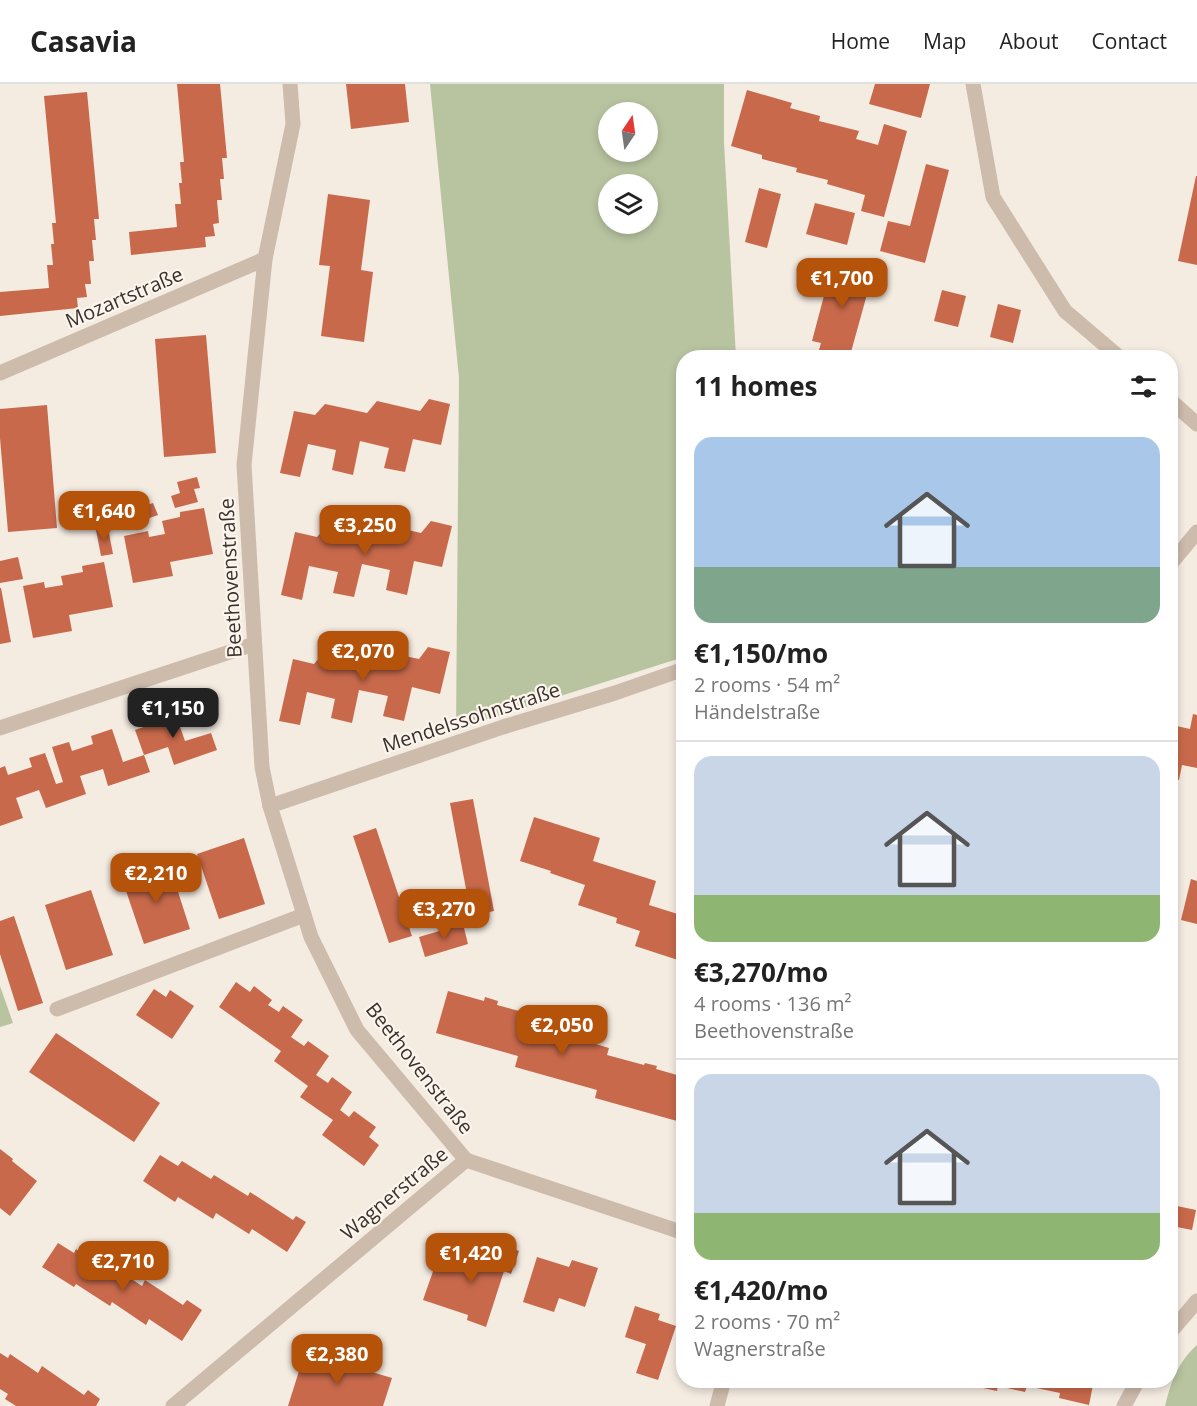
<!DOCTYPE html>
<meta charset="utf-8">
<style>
:root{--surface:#fff;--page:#f2f2f2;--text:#222;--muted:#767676;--line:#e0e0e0;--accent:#b45309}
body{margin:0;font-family:"Open Sans",sans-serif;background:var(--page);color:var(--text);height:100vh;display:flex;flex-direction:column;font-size:22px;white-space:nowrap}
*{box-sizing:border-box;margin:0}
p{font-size:20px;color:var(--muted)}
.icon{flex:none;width:33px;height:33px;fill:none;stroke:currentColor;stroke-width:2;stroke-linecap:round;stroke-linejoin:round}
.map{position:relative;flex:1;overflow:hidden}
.panel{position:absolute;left:676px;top:266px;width:502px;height:1038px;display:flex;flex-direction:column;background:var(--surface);border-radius:24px;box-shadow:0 3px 9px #0003}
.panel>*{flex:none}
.needle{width:39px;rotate:13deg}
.tools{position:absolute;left:598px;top:18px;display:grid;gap:12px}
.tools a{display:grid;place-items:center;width:60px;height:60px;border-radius:50%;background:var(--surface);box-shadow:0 3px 9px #0003;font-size:30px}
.price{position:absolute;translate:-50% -51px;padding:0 14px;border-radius:12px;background:var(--accent);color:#fff;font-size:20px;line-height:39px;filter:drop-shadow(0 2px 3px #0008)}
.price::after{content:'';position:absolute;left:50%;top:36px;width:18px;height:14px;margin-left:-9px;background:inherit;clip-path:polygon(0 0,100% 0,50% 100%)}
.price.active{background:#222;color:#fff}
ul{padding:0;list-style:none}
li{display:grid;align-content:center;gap:12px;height:318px;padding:0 18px}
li+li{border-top:2px solid var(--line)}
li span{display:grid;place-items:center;height:186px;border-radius:18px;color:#555}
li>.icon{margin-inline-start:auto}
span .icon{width:108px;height:108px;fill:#fffc;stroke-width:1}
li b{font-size:26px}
h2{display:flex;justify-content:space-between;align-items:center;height:72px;padding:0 18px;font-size:26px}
header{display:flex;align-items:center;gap:36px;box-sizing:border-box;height:84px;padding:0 30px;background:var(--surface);border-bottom:2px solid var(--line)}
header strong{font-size:28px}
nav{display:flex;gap:33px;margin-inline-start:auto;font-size:21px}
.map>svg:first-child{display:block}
</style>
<header>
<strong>Casavia</strong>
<nav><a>Home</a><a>Map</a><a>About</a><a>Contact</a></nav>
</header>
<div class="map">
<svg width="1197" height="1322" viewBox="0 0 1197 1322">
<rect width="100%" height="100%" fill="#f4ebe1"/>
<!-- green -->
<g fill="#b8c4a0" fill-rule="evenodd">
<path d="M430 0H724V59L736 273H684V573L456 645 459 294ZM648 28V68H609V28ZM648 100V140H609V100Z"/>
<polygon points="0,902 13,939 0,943"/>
<path d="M1197 1261V1322H1165C1171 1297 1178 1278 1197 1261Z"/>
</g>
<!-- building -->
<g fill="#c8694b">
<polygon points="177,0 220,0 227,74 222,74 224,95 220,95 222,116 217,116 219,139 213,140 215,152 205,153 206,163 131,171 129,148 177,143 175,120 181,120 179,99 182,99 180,78 184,78"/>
<polygon points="346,0 405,0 409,38 351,45"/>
<polygon points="875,0 930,0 921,34 869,20"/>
<polygon points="747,6 792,19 790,24 820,32 819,37 859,47 856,55 878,61 884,40 907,47 884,133 861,127 865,111 827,100 828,96 796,88 797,84 762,75 762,71 731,62"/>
<polygon points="87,8 99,135 94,135 96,156 92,156 94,177 89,177 91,200 85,200 87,213 77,214 78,224 0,232 0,208 49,204 47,181 53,181 51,160 54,160 52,139 56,139 44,12"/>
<polygon points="926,80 949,86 925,179 880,167 888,137 910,142"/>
<polygon points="1196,92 1197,92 1197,181 1178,177"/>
<polygon points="759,104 781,110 767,164 745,158"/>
<polygon points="328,110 370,116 361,186 373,188 364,258 321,252 330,182 319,181"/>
<polygon points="815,119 855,129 847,161 806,150"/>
<polygon points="834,174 874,185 851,268 862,270 861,273 817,273 821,259 812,257"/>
<polygon points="942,206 966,212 958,243 934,237"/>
<polygon points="998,220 1021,226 1013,259 990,253"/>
<polygon points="206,251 216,369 164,373 155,255"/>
<polygon points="429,315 450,320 441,361 413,355 405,388 384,384 389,364 360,357 353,391 332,386 336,366 308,360 300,393 280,389 294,327 315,331 325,320 367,329 377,317 420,327"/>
<polygon points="47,321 57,444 8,448 0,354 0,325"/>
<polygon points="197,393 200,404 194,405 198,418 175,424 171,412 180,409 177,398"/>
<polygon points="153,419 158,431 133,440 129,427"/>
<polygon points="204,424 213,470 170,478 173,492 133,499 124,452 148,447 149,453 165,450 162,437 180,433 180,428"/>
<polygon points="431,437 452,442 442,483 414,477 407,511 386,506 390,486 362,480 354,513 333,509 338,488 309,482 302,516 281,511 295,448 317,453 327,442 369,452 378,439 421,449"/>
<polygon points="108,444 113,470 101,472 96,446"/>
<polygon points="18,473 23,495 0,499 0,477"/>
<polygon points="104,478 113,523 69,531 72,547 33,554 23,502 44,498 45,504 63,501 61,492 83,488 82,482"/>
<polygon points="0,504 1,504 11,558 0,560"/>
<polygon points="428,563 450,568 440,610 412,603 404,637 383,632 388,612 359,606 352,639 331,634 335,615 307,608 300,641 279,637 293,575 314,580 324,568 366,578 376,566 419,575"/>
<polygon points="173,623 185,657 211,649 217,666 174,681 168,663 144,671 135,646 158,638 155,630"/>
<polygon points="1193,630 1197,631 1197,684 1182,681 1179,696 1172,694 1172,641 1190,645"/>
<polygon points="112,645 123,678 144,671 150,688 108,702 103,685 80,692 86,710 46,724 39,706 16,714 23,734 0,742 0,684 5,682 8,691 32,683 29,674 45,669 56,700 63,698 52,663 69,658 72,667 93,660 91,652"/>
<polygon points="473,715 494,827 471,832 450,719"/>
<polygon points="534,733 600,754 593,777 656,797 649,821 684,832 684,878 635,862 640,847 616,839 617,834 578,821 585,801 550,789 551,787 520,777"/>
<polygon points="376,744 412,852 389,859 353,752"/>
<polygon points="244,754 265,820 219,835 197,770"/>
<polygon points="169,780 190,845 144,860 122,795"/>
<polygon points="1191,795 1197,797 1197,840 1181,836"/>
<polygon points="91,806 113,871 66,886 45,821"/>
<polygon points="14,832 43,919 18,927 0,870 0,837"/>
<polygon points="463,840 468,860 425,873 419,853"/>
<polygon points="236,898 250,908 254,902 272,916 268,921 279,928 283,922 303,936 291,953 304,962 308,957 329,972 316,991 328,999 332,993 352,1008 340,1026 349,1033 354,1027 376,1043 369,1053 379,1061 364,1082 322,1051 333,1036 300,1013 308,1002 274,977 281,967 219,923"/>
<polygon points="154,905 166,913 170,906 194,922 172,955 136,931"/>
<polygon points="448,907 484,917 485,913 498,917 497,921 530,930 527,941 566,952 568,947 580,951 579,955 609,964 607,971 644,981 645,979 657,982 656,985 684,993 684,1011 677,1037 595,1014 597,1006 515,983 518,972 436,949"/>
<polygon points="56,949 160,1019 134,1058 29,988"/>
<polygon points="0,1065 13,1075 12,1077 37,1097 10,1132 0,1124"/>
<polygon points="160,1071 178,1082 182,1077 211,1095 214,1091 248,1112 250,1108 293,1136 296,1132 306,1138 287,1168 252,1145 249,1150 216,1129 213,1135 178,1113 175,1118 143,1097"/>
<polygon points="1172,1121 1196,1126 1192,1146 1172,1142"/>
<polygon points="58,1159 74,1169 76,1165 109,1187 112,1182 142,1202 145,1196 183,1221 187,1216 202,1226 182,1257 149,1235 146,1241 112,1218 110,1222 76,1200 74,1203 42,1183"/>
<polygon points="495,1159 519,1167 511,1190 504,1187 486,1243 467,1236 468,1231 423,1216 438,1173 473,1185 478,1171 490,1175"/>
<polygon points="537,1173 569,1183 572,1176 598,1184 585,1223 559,1214 554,1228 523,1218"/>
<polygon points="635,1222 660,1230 658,1236 676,1242 658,1296 636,1289 646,1260 625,1253"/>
<polygon points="305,1268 392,1294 383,1322 288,1322"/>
<polygon points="0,1269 8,1274 10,1270 38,1289 42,1282 84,1311 88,1306 100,1315 96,1322 16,1322 5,1315 8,1310 0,1305"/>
<polygon points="965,1296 1094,1296 1089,1321 1059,1314 1060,1309 1027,1302 1025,1308 998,1302 997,1307 964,1300"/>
</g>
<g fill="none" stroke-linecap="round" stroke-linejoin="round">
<!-- minor -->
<g stroke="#cdbbac" stroke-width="15">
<polyline points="290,0 293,40 265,175 244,381 262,683 270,722 311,853 357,946 466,1076"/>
<polyline points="973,0 993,113 1065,227 1119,273"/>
<polyline points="0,289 265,175"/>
<polyline points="1172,318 1197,340"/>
<polyline points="1172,478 1197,448"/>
<polyline points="0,644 254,560"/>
<polyline points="270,722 503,643 615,609 684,585"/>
<polyline points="57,925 304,831"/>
<polyline points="466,1076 684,1149"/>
<polyline points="1172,1246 1197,1217"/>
<polyline points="173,1322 466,1076"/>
<polyline points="717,1322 724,1296"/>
<polyline points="1124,1322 1138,1296"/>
</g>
</g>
<g text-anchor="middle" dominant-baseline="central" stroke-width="4.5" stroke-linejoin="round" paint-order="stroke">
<!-- street labels -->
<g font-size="20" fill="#3b302b" stroke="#fbf5ee">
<text transform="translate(124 213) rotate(-23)">Mozartstraße</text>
<text transform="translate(230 494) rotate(-93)">Beethovenstraße</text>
<text transform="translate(471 633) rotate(-18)">Mendelssohnstraße</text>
<text transform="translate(420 984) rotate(52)">Beethovenstraße</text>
<text transform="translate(394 1109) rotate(-40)">Wagnerstraße</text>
</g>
</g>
</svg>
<div class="tools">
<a><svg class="needle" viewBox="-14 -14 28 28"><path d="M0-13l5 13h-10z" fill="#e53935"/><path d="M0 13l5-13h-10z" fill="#767676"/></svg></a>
<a><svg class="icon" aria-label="layers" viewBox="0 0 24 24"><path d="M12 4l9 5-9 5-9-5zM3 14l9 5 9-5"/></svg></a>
</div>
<b class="price" style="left:842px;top:225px">€1,700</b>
<b class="price" style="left:104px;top:458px">€1,640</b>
<b class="price" style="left:365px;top:472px">€3,250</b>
<b class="price" style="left:363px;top:598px">€2,070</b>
<b class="price active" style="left:173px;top:655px">€1,150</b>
<b class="price" style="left:156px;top:820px">€2,210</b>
<b class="price" style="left:444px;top:856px">€3,270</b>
<b class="price" style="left:562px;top:972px">€2,050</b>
<b class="price" style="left:471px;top:1200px">€1,420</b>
<b class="price" style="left:123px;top:1208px">€2,710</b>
<b class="price" style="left:337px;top:1301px">€2,380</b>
<section class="panel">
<h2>11 homes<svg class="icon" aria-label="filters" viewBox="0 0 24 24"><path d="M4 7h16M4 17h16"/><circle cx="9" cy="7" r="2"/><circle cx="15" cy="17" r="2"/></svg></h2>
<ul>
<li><span style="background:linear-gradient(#a9c7e8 70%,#7fa58c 0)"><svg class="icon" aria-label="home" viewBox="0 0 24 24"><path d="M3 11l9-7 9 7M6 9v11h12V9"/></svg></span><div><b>€1,150/mo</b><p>2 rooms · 54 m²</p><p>Händelstraße</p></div></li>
<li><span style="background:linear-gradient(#c9d6e8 75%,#8fb573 0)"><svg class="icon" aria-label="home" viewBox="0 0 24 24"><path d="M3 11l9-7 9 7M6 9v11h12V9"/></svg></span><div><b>€3,270/mo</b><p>4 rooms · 136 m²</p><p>Beethovenstraße</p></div></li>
<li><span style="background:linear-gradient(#c9d6e8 75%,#8fb573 0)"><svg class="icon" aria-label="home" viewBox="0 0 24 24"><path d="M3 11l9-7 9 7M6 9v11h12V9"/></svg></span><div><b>€1,420/mo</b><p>2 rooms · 70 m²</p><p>Wagnerstraße</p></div></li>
</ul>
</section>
</div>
